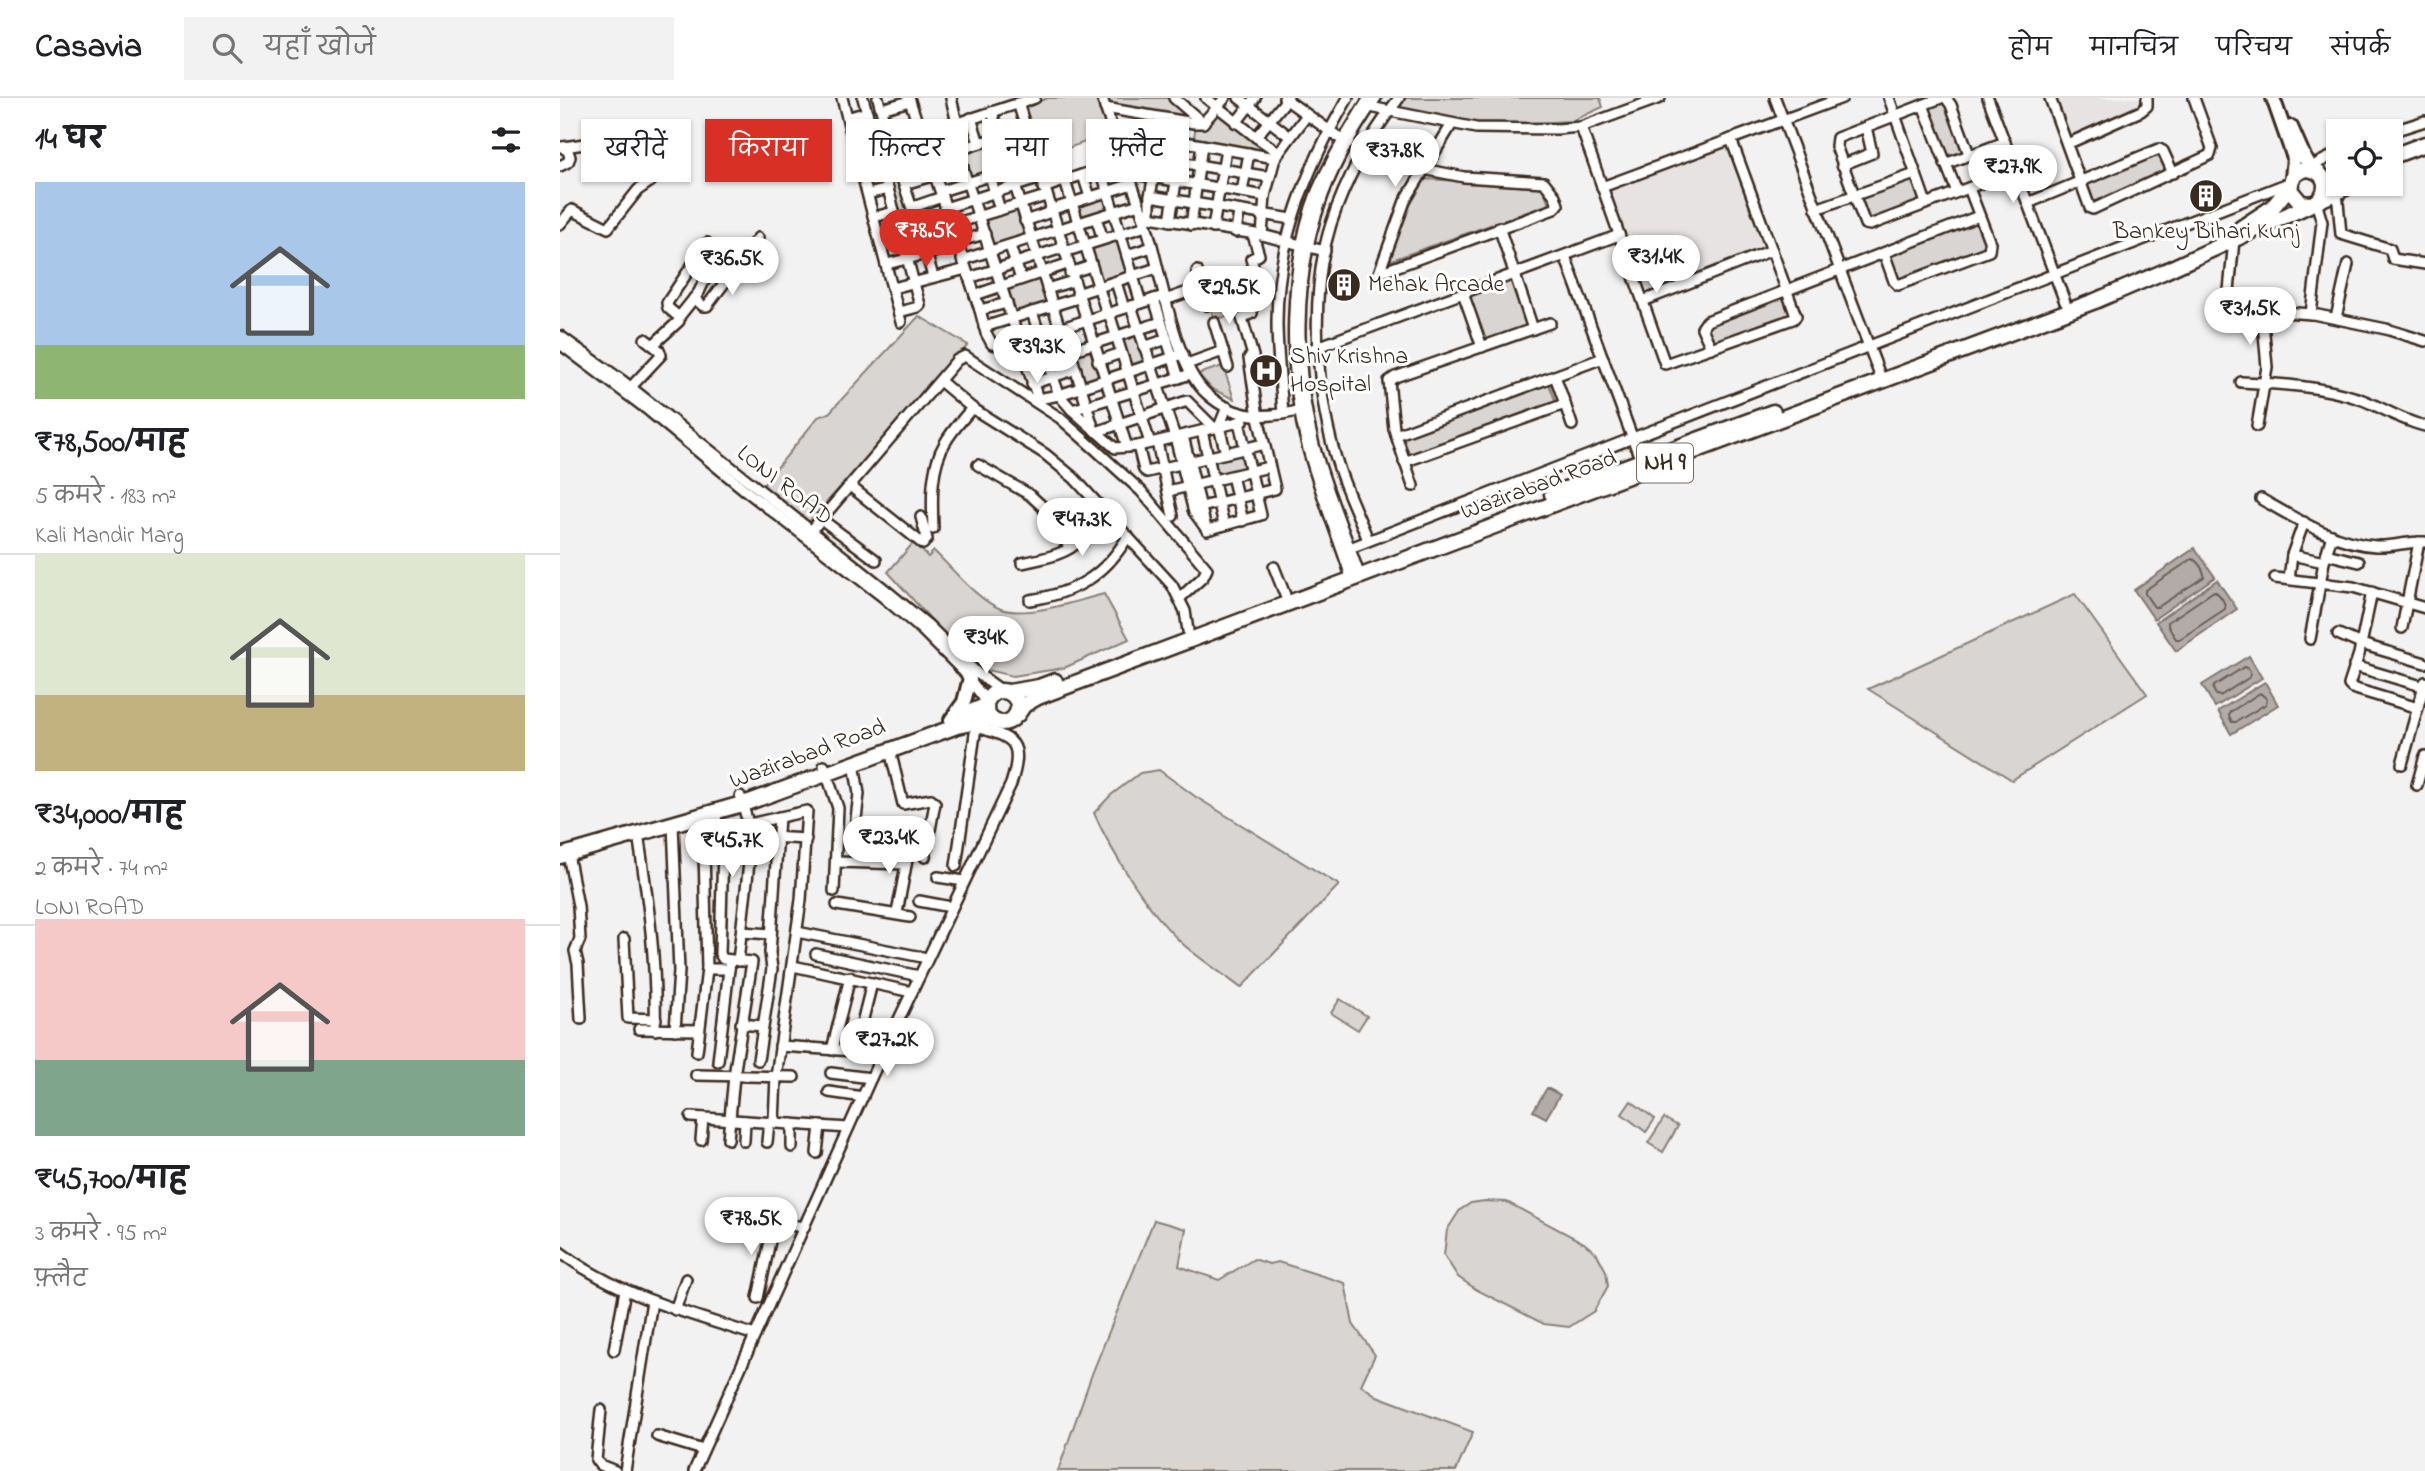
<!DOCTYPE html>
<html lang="hi">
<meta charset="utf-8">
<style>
:root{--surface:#fff;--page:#f2f2f2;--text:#202124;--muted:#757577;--line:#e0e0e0;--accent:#d93025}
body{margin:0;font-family:"Indie Flower","Playpen Sans Deva",sans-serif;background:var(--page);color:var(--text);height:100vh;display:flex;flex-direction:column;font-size:26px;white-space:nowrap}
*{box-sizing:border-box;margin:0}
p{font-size:23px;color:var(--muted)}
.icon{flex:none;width:38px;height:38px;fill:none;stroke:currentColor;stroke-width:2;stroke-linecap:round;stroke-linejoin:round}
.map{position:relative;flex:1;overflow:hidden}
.side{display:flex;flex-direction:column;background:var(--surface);width:560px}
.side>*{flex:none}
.banner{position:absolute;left:21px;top:21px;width:665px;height:63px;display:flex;gap:14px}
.fabs{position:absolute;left:1766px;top:21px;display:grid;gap:14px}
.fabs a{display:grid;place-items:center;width:77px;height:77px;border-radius:0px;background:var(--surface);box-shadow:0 2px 5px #0004;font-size:35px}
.price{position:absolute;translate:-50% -60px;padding:0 16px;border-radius:24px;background:#fff;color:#222;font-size:23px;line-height:46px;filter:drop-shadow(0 2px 4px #0008)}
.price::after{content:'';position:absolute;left:50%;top:42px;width:21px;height:16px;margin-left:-10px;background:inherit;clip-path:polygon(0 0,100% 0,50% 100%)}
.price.active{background:var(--accent);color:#fff}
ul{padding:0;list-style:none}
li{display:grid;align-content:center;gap:14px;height:371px;padding:0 35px}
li+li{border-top:2px solid var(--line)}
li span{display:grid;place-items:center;height:217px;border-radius:0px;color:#555}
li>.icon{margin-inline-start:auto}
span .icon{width:126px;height:126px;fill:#fffc;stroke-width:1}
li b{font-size:30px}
h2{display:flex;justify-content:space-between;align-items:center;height:84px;padding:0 35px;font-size:30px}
.tag{padding:0 24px;border-radius:0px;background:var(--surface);box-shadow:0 2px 5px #0004;font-size:24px;line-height:63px}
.tag.active{background:var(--accent);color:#fff}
header{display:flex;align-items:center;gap:42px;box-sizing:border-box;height:98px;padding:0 35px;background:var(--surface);border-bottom:2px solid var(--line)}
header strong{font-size:33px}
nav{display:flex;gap:38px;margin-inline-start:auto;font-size:24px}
.search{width:490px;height:63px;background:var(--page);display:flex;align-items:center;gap:18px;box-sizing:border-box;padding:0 24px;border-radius:0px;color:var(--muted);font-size:26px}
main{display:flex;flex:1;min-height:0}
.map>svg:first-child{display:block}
</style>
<header>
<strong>Casavia</strong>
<div class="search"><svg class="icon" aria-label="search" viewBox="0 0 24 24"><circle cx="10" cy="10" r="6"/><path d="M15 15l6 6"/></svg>यहाँ खोजें</div>
<nav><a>होम</a><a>मानचित्र</a><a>परिचय</a><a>संपर्क</a></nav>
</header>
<main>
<section class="side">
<h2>14 घर<svg class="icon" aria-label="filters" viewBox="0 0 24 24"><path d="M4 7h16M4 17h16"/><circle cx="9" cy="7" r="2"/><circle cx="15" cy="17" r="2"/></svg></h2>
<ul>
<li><span style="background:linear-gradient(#a9c7e8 75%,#8fb573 0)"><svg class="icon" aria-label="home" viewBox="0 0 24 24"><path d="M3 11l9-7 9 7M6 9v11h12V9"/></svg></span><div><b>₹78,500/माह</b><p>5 कमरे · 183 m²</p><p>Kali Mandir Marg</p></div></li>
<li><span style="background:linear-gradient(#dfe7d0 65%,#c2b280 0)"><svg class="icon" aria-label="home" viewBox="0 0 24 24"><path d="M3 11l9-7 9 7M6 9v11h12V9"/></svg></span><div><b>₹34,000/माह</b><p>2 कमरे · 74 m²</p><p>LONI ROAD</p></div></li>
<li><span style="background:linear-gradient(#f6c9c9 65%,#7fa58c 0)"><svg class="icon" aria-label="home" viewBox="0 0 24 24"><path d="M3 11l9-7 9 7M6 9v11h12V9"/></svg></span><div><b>₹45,700/माह</b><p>3 कमरे · 95 m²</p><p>फ़्लैट</p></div></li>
</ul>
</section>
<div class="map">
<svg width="1865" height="1373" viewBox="0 0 1865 1373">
<rect width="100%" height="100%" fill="#f3f2f2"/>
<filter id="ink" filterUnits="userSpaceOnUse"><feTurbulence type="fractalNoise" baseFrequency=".0143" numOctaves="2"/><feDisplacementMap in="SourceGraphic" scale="14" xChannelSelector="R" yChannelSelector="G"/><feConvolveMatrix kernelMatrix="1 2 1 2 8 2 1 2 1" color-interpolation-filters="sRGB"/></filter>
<g filter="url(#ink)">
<!-- built -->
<g fill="#e6e3e2">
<polygon points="1491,0 1581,0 1582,6 1505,40"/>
<polygon points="1168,45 1206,150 1082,195 1044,92"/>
</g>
<!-- green -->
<g fill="#d8d5d2" stroke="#8a8078" stroke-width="2">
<polygon points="488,0 536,0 548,36 477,61 462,9"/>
<polygon points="544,0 612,0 638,22 546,8"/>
<polygon points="839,0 1040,0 1043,9 1012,23 929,27 832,10"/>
<polygon points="1386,2 1404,53 1385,60 1366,9"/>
<polygon points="658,12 713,57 633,44 636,27"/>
<polygon points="438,41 447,71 409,83 399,53"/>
<polygon points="327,44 357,130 341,135 318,47"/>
<polygon points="1600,53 1609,74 1528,110 1521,87"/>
<polygon points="1352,80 1361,104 1305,125 1296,100"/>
<polygon points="863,81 982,87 989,106 829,163 844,120"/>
<polygon points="547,95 553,114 521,123 515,105"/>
<polygon points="459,108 468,138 430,150 421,120"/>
<polygon points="1418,124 1428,149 1336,184 1326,158"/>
<polygon points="560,138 571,177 540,187 528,148"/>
<polygon points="481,177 490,207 452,219 443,189"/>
<polygon points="953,181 969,228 925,244 908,197"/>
<polygon points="1224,197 1231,216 1150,246 1143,227"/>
<polygon points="670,201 674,214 670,218 654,221 650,206"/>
<polygon points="359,218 408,247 247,426 199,392 258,319 269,315"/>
<polygon points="577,232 588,266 569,272 558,238"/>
<polygon points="531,247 542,280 524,286 513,253"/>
<polygon points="663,268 674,301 652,291 638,276"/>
<polygon points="989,286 996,305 848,360 841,340"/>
<polygon points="685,354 689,372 655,380 650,362"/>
<path d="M354 444 368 459 374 453C392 470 418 503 441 511 468 520 516 503 544 496L569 541 504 570 453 578 414 569 328 474Z"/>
<polygon points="1515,496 1587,596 1452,682 1308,591"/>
<path d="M599 672 636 699 779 787 681 890C663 876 643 863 625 848 592 819 552 756 534 715L551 697 580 675Z"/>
<polygon points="780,901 807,918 798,932 771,915"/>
<polygon points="1071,1003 1095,1021 1086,1034 1062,1016"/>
<polygon points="1104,1020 1118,1028 1103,1054 1088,1045"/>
<polygon points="925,1103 947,1104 1024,1145 1037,1156 1046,1173 1048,1188 1034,1213 1009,1229 984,1226 917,1192 898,1179 884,1157 887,1132 900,1112 911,1105"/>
<polygon points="594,1122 626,1131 619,1168 659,1182 694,1161 709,1166 718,1164 785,1185 793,1226 815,1257 801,1287 817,1298 913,1334 896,1373 498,1373 532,1276"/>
</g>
<!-- water -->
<g fill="#b2aba7" stroke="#827770" stroke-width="2">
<polygon points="1635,450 1655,479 1594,521 1574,492"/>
<polygon points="1657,482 1677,511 1616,553 1596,524"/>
<polygon points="1689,558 1702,580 1655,609 1642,587"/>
<polygon points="1705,584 1718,607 1671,636 1658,613"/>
<polygon points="987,990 1000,997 986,1020 973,1013"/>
</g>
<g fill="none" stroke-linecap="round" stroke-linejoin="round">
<!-- shore -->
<g stroke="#6b5e55" stroke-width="2">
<path d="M1632 461C1637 462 1645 473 1644 479L1598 509H1594L1585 496V492Z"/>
<path d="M1654 493C1659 495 1666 505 1665 511L1620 541H1616L1608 528V524Z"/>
<polygon points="1684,569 1688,571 1691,576 1690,579 1660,598 1656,597 1653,591 1654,588"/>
<polygon points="1700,595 1707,601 1706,606 1676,624 1672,624 1669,618 1670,614"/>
</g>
<!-- minor casing -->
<g stroke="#3b2a1e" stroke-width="14">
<g id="minor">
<polyline points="282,0 341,224"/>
<polyline points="303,0 360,207 358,209 339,214"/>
<path d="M318 0C333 61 357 119 373 179"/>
<polyline points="349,0 420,212 426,235 432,246 444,248 604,198"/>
<polyline points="391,0 397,25"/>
<path d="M542 0C556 42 572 84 586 127 601 171 613 266 647 296 677 323 707 320 743 312"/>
<polyline points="614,0 643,25"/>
<polyline points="646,0 696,39 718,54"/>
<polyline points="679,0 729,38"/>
<polyline points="724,0 788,46"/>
<polyline points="1215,0 1322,283"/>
<polyline points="1329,0 1366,105"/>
<polyline points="1381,0 1277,40 1276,48 1305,126 1310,127 1456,72"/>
<polyline points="1386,0 1391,7 1409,56"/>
<polyline points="1428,0 1505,204"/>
<polyline points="1490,0 1530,110 1533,111 1650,57 1652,50 1634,0"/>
<polyline points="458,5 567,349"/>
<polyline points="1363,7 1397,94"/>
<polyline points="810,9 916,30 997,31 1021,29 1100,0"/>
<polyline points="545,10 634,25 643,25 665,0"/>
<polyline points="321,11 350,3"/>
<polyline points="432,14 500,231"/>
<polyline points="287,20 307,14"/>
<polyline points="411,20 419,45"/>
<polyline points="676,25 695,0"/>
<polyline points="389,28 478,301 499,297 623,256"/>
<polyline points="1021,29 1105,266 1233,221 1236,218 1171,41"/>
<polyline points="552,31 715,60"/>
<polyline points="1830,34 1865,23"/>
<polyline points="361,37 475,0"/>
<polyline points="696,39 728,0"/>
<polyline points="493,45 547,216"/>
<polyline points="1507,46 1581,13 1587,8 1587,0"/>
<polyline points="294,47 358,29"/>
<polyline points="560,54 709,79"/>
<polyline points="445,55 470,47"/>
<polyline points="566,55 569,35"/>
<polyline points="589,59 593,39"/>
<polyline points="369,62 465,30"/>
<polyline points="336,63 367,53"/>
<polyline points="614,63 617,43"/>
<polyline points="1385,66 1445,44"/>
<polyline points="1282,67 1312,55 1306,29"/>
<polyline points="0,68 8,64 10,59 8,53 2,49"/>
<polyline points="541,71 581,205"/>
<polyline points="301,72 321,67"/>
<polyline points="1754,72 1758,65 1778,55"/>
<polyline points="568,75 705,98"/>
<polyline points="523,77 530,99"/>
<polyline points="430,78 440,112"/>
<polyline points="344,86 403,69"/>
<polyline points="1042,89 1282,0"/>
<polyline points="483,90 563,63"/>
<polyline points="381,93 475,64"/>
<polyline points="682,94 689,55"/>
<polyline points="1777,94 1781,136 1830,151 1833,161 1865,166"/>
<polyline points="308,96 328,91"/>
<polyline points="590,98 732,121"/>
<polyline points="1468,105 1599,51 1603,53 1613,75"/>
<polyline points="353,109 382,99"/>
<polyline points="385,110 481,80"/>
<polyline points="1256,111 1355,76"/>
<polyline points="490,112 572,86"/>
<polyline points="583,118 702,137 765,153"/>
<polyline points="314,119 334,114"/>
<polyline points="590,119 590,98 597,60"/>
<polyline points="536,120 543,141"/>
<polyline points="465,123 491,114"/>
<polyline points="610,123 619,64"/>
<polyline points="0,126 12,112 48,130 78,92 91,83 91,46 83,38 3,49"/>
<polyline points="390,127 486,98"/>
<polyline points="631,127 642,47"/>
<polyline points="939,129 973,231"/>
<polyline points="653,130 666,51"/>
<polyline points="676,134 679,114"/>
<polyline points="702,137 705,98 715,60 747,17"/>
<polyline points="1674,142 1668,203 1673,211 1753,216 1826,231 1865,243"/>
<polyline points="321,143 389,124"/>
<polyline points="396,144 425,136"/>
<polyline points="450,148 461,181"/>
<polyline points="504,154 586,128"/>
<polyline points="1324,155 1334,183 1338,187 1429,153 1430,145 1409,90"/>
<polyline points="567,157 592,149"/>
<polyline points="1005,158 1081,363"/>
<polyline points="402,162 579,106"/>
<polyline points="327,166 397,148"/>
<polyline points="637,173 647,207"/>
<polyline points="510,175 531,168"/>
<polyline points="819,175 994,111 998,107 995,98 984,84 904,79 863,71"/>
<polyline points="819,175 845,103 892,26"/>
<polyline points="409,180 502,150"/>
<polyline points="556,184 564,210"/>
<polyline points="333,190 406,171"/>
<polyline points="487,191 513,183"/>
<polyline points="903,195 922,249"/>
<polyline points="517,196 597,170"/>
<polyline points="415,197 507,166"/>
<polyline points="134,200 143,208 147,208 198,140"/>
<polyline points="594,201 619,280"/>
<polyline points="605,202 642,189"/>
<polyline points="1083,203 1212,152"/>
<polyline points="571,208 615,339 634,414 647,432 701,417 679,324"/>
<polyline points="420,212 447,205"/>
<polyline points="472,214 499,297 512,312 631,276"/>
<polyline points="549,215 590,345"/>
<polyline points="1751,216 1762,124 1756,104"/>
<polyline points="119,219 139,194 147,177"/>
<polyline points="1776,220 1788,166"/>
<polyline points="654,224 668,269"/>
<polyline points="424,229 518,200"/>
<polyline points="503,230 534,332"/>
<polyline points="0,238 64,284 322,489 368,527 417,575 442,593"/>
<polyline points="0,246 89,313 185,392 323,499 362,532 404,574 426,603"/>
<polyline points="93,247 119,223 119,219 108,210 107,205 147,145"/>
<polyline points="584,249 607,241"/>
<polyline points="1151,250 1142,230 1147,223 1419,118"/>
<polyline points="736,257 1059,137"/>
<polyline points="538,263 561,255"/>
<polyline points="627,266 663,253"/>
<polyline points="467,267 601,224"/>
<polyline points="380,283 412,310 485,356 514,380 612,487 625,513 628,533"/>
<path d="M1681 284C1722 286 1761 288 1800 301 1822 309 1842 323 1865 328"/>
<polyline points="472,286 516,271"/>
<polyline points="71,289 101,257 99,252 85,241"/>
<polyline points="1005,306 1012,327"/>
<polyline points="512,312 555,350 578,348 683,323"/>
<path d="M723 316C721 285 717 255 717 224 717 142 747 69 788 0"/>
<polyline points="1697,328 1707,269 1702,213"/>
<polyline points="642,333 664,427"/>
<polyline points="536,334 627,303 654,330"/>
<polyline points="836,337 1043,260"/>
<polyline points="623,338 646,430"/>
<polyline points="597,344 613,418"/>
<polyline points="578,348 584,372 587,374 704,346"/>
<polyline points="666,355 659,329 667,309"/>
<polyline points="844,364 1005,306 995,278"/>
<polyline points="418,367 470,397 482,408 510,450"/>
<polyline points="672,378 683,423"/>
<polyline points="290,388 363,446 367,441 361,419"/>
<polyline points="853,388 834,331 829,283 835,279 990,225"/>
<polyline points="608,393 709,369"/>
<path d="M1701 401C1736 421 1776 446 1816 448 1833 449 1848 443 1865 444"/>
<polyline points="633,411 715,391 698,319 689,260 693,258 682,220 692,215 685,199 691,195 688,178 695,174 691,161 699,157 693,137"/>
<polyline points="261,421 316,462"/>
<path d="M373 431C372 403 370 370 385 345 392 332 403 321 412 310"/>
<polyline points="251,433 397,262 405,258 500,320 536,352 581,393 647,471 643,479 620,500"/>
<path d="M808 442C799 419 788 397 780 373 756 302 748 199 771 126 786 80 810 38 839 0"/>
<polyline points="790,450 1731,84"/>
<polyline points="1766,456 1799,464"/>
<polyline points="1732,457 1764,464"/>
<path d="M462 465C505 456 525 452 537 406"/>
<polyline points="714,469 725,497"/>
<path d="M800 479C785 435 766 392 754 347 735 275 734 180 759 109 771 71 793 33 816 0"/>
<polyline points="1715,480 1793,489 1865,510"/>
<polyline points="1729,481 1732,457 1744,424"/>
<path d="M792 482C778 438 760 395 748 351 727 276 728 166 757 93 771 61 790 30 809 0"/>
<polyline points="1812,494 1799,556 1789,587 1792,590 1858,610"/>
<path d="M470 502C515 495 545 478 568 438"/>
<polyline points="1842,530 1859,444"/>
<polyline points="1778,536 1801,546 1865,565"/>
<polyline points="1750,541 1764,464 1772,437"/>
<polyline points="1794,568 1865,589"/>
<polyline points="330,652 343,706 371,701 375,705 365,759"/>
<polyline points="294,665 299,696 296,721"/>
<polyline points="1842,666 1865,584"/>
<polyline points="264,668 278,710 274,793"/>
<polyline points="1857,687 1865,658"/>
<polyline points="155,714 163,751 160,856 163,861 192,864 174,978 168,1041"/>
<polyline points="113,726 119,873 115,932"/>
<polyline points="189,726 247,713 241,802 216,979 214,1024"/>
<path d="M78 736C88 801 97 866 95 932"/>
<polyline points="192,738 246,741"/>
<polyline points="8,756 18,808 20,841 15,853 18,866 21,921"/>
<polyline points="277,764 346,766"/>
<polyline points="396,768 416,629"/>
<polyline points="378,779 404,783"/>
<polyline points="359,803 391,809"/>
<polyline points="277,807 350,819"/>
<polyline points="337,815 350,746"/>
<polyline points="182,834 211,836"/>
<polyline points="237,834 367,860"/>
<polyline points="64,841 68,920 96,921"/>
<polyline points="256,856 359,878"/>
<polyline points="178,863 192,738 180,698"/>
<polyline points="233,868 352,894"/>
<polyline points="147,871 169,871"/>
<polyline points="181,926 202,928"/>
<polyline points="79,931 138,932"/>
<polyline points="220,948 322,955"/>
<polyline points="272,952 290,879"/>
<polyline points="295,953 312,885"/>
<polyline points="137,954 147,871 144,753"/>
<polyline points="198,962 212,871 210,855 219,719"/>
<polyline points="158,963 170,863"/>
<polyline points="271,975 311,980"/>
<polyline points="136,977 234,979"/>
<polyline points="269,994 303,999"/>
<polyline points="131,1019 288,1030"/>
<polyline points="141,1042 143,1020"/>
<polyline points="184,1043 185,1023"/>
<polyline points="207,1044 209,1024"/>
<polyline points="232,1049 232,1026"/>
<polyline points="257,1055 260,1028"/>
<polyline points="169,1118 244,1129"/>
<path d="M0 1154C57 1197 127 1215 195 1237"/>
<polyline points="198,1200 214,1124"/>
<polyline points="115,1212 126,1181"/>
<polyline points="54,1252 65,1192"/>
<polyline points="41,1312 36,1362 40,1367 55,1373"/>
<polyline points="97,1338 143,1352"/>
<polyline points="65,1373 92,1203"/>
<path d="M134 1373 311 980 451 686C466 639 450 640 411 627"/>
</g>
</g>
<!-- major casing -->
<g stroke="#3b2a1e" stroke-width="18">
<g id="major">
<polyline points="1713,0 1734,60 1732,80"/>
<polyline points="1731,29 1745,61 1753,71"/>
<polyline points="391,622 404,604 410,580"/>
</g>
</g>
<!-- highway casing -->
<g stroke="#3b2a1e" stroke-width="19">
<g id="highway">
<polyline points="1830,59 1865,46"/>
<polyline points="1758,103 1794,86"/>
<polyline points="1681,130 1713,109 1730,88"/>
<polyline points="992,396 1213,314"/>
<circle cx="442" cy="609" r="16"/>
<polyline points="449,594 479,589 495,583"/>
<path d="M457 617 464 607 478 599 1535 203 1603 174 1758 103C1771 89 1765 73 1747 71 1735 74 1729 81 1731 93L1741 105 1751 106"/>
<polyline points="397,620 425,608"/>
<polyline points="0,758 189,704 397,628 431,621"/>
</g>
</g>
<!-- minor -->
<use href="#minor" stroke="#fff" stroke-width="9"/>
<!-- major -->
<use href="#major" stroke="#fff" stroke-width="12"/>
<!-- highway -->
<use href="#highway" stroke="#fff" stroke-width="14"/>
</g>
</g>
<!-- icons -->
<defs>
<g id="building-disc" transform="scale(1.75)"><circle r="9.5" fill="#3b2a1e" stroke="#fff"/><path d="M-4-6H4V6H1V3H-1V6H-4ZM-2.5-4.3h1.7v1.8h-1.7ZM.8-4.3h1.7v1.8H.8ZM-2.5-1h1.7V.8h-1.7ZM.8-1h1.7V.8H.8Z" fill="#fff"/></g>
<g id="hospital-disc" transform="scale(1.75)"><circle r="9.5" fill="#3b2a1e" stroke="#fff"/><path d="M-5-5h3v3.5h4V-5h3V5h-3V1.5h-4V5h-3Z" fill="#fff"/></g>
</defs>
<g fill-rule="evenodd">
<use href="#building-disc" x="1646" y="98"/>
<use href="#building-disc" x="784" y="187"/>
<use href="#hospital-disc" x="706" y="273"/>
</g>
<g text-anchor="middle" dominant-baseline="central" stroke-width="6" stroke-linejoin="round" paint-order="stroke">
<!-- shield labels -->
<rect fill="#fff" stroke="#766a62" stroke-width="2" x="1077" y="345.5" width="56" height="39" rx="5"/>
<g font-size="23" font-weight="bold" fill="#3b2a1e">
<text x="1105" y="365">NH 9</text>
</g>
<!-- poi labels -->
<g font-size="24" fill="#3b2a1e" stroke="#fff" text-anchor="start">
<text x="1646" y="134" text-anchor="middle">Bankey Bihari Kunj</text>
<text x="808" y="187">Mehak Arcade</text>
<text x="730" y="259">Shiv Krishna<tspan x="730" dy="28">Hospital</tspan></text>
</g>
<!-- street labels -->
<g font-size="24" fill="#3b2a1e" stroke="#fff">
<text transform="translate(224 388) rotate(38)">LONI ROAD</text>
<text transform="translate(979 388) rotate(-20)">Wazirabad Road</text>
<text transform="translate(248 657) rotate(-20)">Wazirabad Road</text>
</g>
</g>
</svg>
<div class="fabs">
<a><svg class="icon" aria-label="locate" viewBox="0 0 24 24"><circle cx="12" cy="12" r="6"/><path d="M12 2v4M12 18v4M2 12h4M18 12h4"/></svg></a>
</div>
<b class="price" style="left:835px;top:91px">₹37.8K</b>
<b class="price" style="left:1453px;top:107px">₹27.9K</b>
<b class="price active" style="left:366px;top:171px">₹78.5K</b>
<b class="price" style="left:1096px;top:197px">₹31.4K</b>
<b class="price" style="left:172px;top:199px">₹36.5K</b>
<b class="price" style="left:669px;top:228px">₹29.5K</b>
<b class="price" style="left:1690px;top:249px">₹31.5K</b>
<b class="price" style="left:477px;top:287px">₹39.3K</b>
<b class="price" style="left:522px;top:460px">₹47.3K</b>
<b class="price" style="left:426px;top:578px">₹34K</b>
<b class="price" style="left:329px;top:778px">₹23.4K</b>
<b class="price" style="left:172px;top:781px">₹45.7K</b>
<b class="price" style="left:327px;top:980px">₹27.2K</b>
<b class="price" style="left:191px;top:1159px">₹78.5K</b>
<div class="banner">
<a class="tag">खरीदें</a>
<a class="tag active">किराया</a>
<a class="tag">फ़िल्टर</a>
<a class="tag">नया</a>
<a class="tag">फ़्लैट</a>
</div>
</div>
</main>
